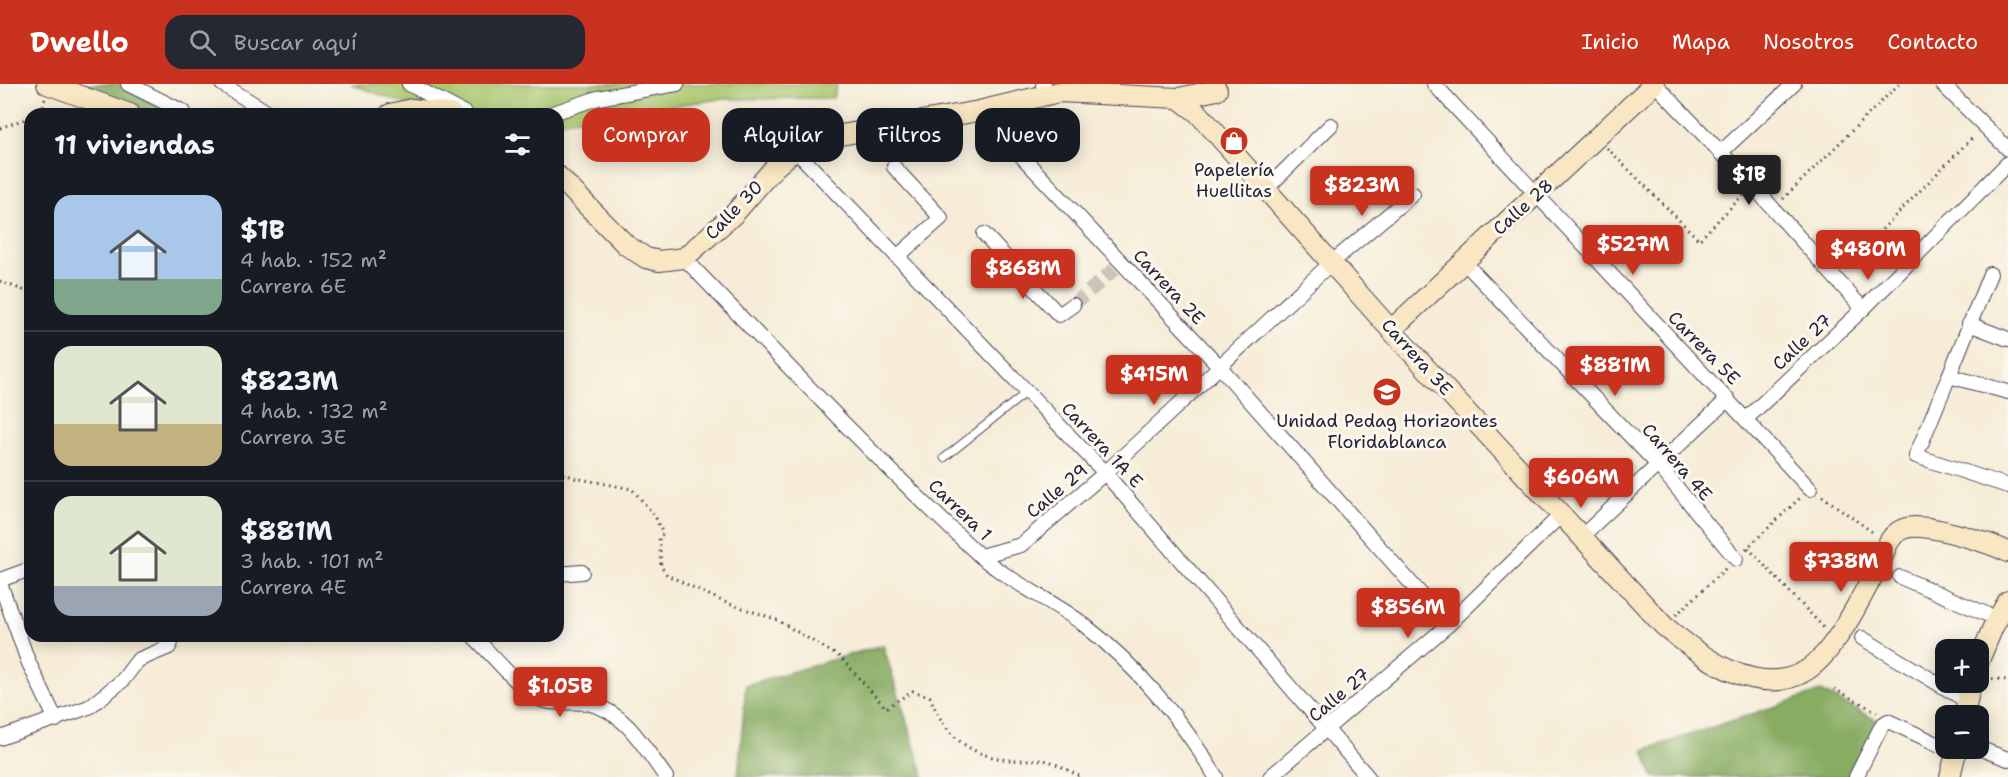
<!DOCTYPE html>
<html lang="es">
<meta charset="utf-8">
<style>
:root{--surface:#171b24;--page:#242831;--text:#f1f3f6;--muted:#9ea1a6;--line:#363941;--accent:#c8321e}
body{margin:0;font-family:"Shantell Sans",sans-serif;background:var(--page);color:var(--text);height:100vh;display:flex;flex-direction:column;font-size:22px;white-space:nowrap}
*{box-sizing:border-box;margin:0}
p{font-size:20px;color:var(--muted)}
.icon{flex:none;width:33px;height:33px;fill:none;stroke:currentColor;stroke-width:2;stroke-linecap:round;stroke-linejoin:round}
.map{position:relative;flex:1;overflow:hidden}
.panel{position:absolute;left:24px;top:24px;width:540px;height:534px;display:flex;flex-direction:column;background:var(--surface);border-radius:18px;box-shadow:0 3px 15px #0003}
.panel>*{flex:none}
.banner{position:absolute;left:582px;top:24px;width:570px;height:54px;display:flex;gap:12px}
.buttons{position:absolute;left:1935px;top:555px;display:grid;gap:12px}
.buttons a{display:grid;place-items:center;width:54px;height:54px;border-radius:12px;background:var(--surface);box-shadow:0 3px 15px #0003;font-size:30px}
.price{position:absolute;translate:-50% -51px;padding:0 14px;border-radius:6px;background:var(--accent);color:#fff;font-size:20px;line-height:39px;filter:drop-shadow(0 2px 3px #0008)}
.price::after{content:'';position:absolute;left:50%;top:36px;width:18px;height:14px;margin-left:-9px;background:inherit;clip-path:polygon(0 0,100% 0,50% 100%)}
.price.on{background:#222;color:#fff}
ul{padding:0;list-style:none}
li{display:flex;align-items:center;gap:18px;height:150px;padding:0 30px}
li+li{border-top:2px solid var(--line)}
li span{display:grid;place-items:center;flex:none;width:168px;height:120px;border-radius:18px;color:#555}
li>.icon{margin-inline-start:auto}
span .icon{width:72px;height:72px;fill:#fffc;stroke-width:1}
li b{font-size:26px}
h2{display:flex;justify-content:space-between;align-items:center;height:72px;padding:0 30px;font-size:26px}
.tag{padding:0 21px;border-radius:18px;background:var(--surface);box-shadow:0 3px 15px #0003;font-size:21px;line-height:54px}
.tag.on{background:var(--accent);color:#fff}
header{display:flex;align-items:center;gap:36px;box-sizing:border-box;height:84px;padding:0 30px;background:var(--accent);color:#fff}
header strong{font-size:28px}
nav{display:flex;gap:33px;margin-inline-start:auto;font-size:21px}
.search{width:420px;height:54px;background:var(--page);display:flex;align-items:center;gap:15px;box-sizing:border-box;padding:0 21px;border-radius:18px;color:var(--muted);font-size:22px}
.map>svg:first-child{display:block}
</style>
<header>
<strong>Dwello</strong>
<div class="search"><svg class="icon" aria-label="search" viewBox="0 0 24 24"><circle cx="10" cy="10" r="6"/><path d="M15 15l6 6"/></svg>Buscar aquí</div>
<nav><a>Inicio</a><a>Mapa</a><a>Nosotros</a><a>Contacto</a></nav>
</header>
<div class="map">
<svg width="2008" height="693" viewBox="0 0 2008 693">
<rect width="100%" height="100%" fill="#fbf7ec"/>
<filter id="ink" filterUnits="userSpaceOnUse"><feTurbulence type="fractalNoise" baseFrequency=".0167" numOctaves="2"/><feDisplacementMap in="SourceGraphic" scale="12" xChannelSelector="R" yChannelSelector="G"/><feConvolveMatrix kernelMatrix="1 2 1 2 8 2 1 2 1" color-interpolation-filters="sRGB"/></filter>
<filter id="wash" filterUnits="userSpaceOnUse"><feTurbulence type="fractalNoise" baseFrequency=".008" numOctaves="4" result="noise"/><feDisplacementMap in="SourceGraphic" scale="24" xChannelSelector="R" yChannelSelector="G"/><feGaussianBlur stdDeviation="1.35" result="paint"/><feColorMatrix in="noise" values="0 0 0 0 0 0 0 0 0 0 0 0 0 0 0 0 0 1.4 0 .05"/><feComposite in="paint" operator="in"/></filter>
<g filter="url(#wash)">
<rect width="100%" height="100%" fill="#f6ecd7"/>
<!-- green -->
<polygon fill="#aac870" stroke="#667556" stroke-width="1.5" points="351,0 837,0 833,14 719,15 558,38 558,30 451,30 414,23"/>
<!-- forest -->
<g fill="#87ac62" stroke="#54674e" stroke-width="1.5">
<polygon points="69,0 122,0 184,30 143,28"/>
<polygon points="883,561 924,693 738,693 746,601"/>
<polygon points="1821,607 1880,638 1858,693 1653,693 1644,666"/>
</g>
</g>
<g filter="url(#ink)">
<g fill="none" stroke-linecap="round" stroke-linejoin="round">
<!-- street-tunnel -->
<polyline stroke="#ccc4b8" stroke-width="14" stroke-dasharray="14 7" stroke-linecap="butt" points="1073,221 1115,185"/>
<!-- lane casing -->
<g stroke="#424052" stroke-width="9">
<polyline id="lane" points="944,374 1027,308"/>
</g>
<!-- street casing -->
<g stroke="#424052" stroke-width="16">
<g id="street">
<polyline points="128,0 184,28"/>
<polyline points="222,0 270,30"/>
<polyline points="409,0 466,30"/>
<polyline points="1434,0 1810,405"/>
<polyline points="1655,0 1752,101 1863,225"/>
<polyline points="1942,0 2008,65"/>
<polyline points="1043,1 1044,0"/>
<polyline points="979,27 1220,283 1448,541"/>
<polyline points="550,30 598,14 677,0"/>
<polyline points="795,66 1105,389 1368,693"/>
<polyline points="1720,69 1794,0"/>
<polyline points="894,83 941,134 897,173"/>
<polyline points="1265,106 1331,41"/>
<polyline points="984,150 1059,231 1073,221"/>
<path d="M684 174C780 274 876 375 978 470 1008 497 1051 516 1083 540 1136 581 1182 636 1216 693"/>
<polyline points="1463,177 1658,381 1736,475"/>
<polyline points="1969,240 2008,255"/>
<polyline points="1949,292 1990,190"/>
<polyline points="2008,308 1949,292 1916,372 2008,402"/>
<polyline points="1747,334 1863,225 2008,79"/>
<polyline points="1581,453 1728,315"/>
<polyline points="980,472 1021,461 1105,389 1331,179 1413,110"/>
<polyline points="558,490 582,488"/>
<polyline points="1900,493 1998,535"/>
<polyline points="0,496 30,485"/>
<polyline points="0,499 28,577 56,636"/>
<path d="M473 552C490 568 524 611 545 617 559 621 577 616 591 620 628 630 644 664 666 693"/>
<polyline points="1862,554 1967,617"/>
<polyline points="0,654 89,623 122,597 138,576 169,563 174,552"/>
<polyline points="1978,664 2008,675"/>
<polyline points="1270,693 1448,541 1561,431"/>
<polyline points="1856,693 1882,641 1888,637 1946,664"/>
</g>
</g>
<!-- secondary casing -->
<g stroke="#424052" stroke-width="22">
<g id="secondary">
<polyline points="47,0 130,30"/>
<path d="M1178 14 1198 29 1391 246 1664 542C1701 572 1758 617 1807 586 1837 567 1866 504 1883 472 1887 460 1892 448 1906 444 1925 438 1990 459 2008 468"/>
<polyline points="390,30 412,25 451,30"/>
<polyline points="558,92 626,161 646,174 659,177 684,174 734,130 774,84 795,66 835,52 979,27 1059,8 1178,14 1217,6"/>
<polyline points="1391,246 1654,0"/>
<polyline points="1978,579 1993,543 2008,517"/>
<polyline points="1964,632 1971,598"/>
<polyline points="1950,693 1957,664"/>
</g>
</g>
<!-- path -->
<g stroke="#424052" stroke-width="3" stroke-dasharray="1.5 4.5" stroke-linecap="butt">
<polyline points="34,30 42,24 45,15"/>
<polyline points="0,44 30,33"/>
<polyline points="1607,64 1699,156 1744,110"/>
<polyline points="1783,115 1899,0"/>
<polyline points="1844,184 1974,52"/>
<polyline points="0,197 30,209"/>
<path d="M558 387 575 394 632 405 655 432 663 450 659 454 661 482 667 491 724 518 775 535 840 573 886 624 913 607 930 613C945 651 967 671 1009 676 1022 677 1039 674 1051 678 1061 682 1071 688 1081 693"/>
<polyline points="1822,412 1875,450"/>
<polyline points="1748,464 1825,545"/>
<polyline points="1746,465 1800,414"/>
<polyline points="1676,531 1726,484"/>
<polyline points="1986,594 2008,596"/>
<polyline points="1834,605 1877,628"/>
</g>
<!-- lane -->
<use href="#lane" stroke="#fff" stroke-width="7"/>
<!-- street -->
<use href="#street" stroke="#fff" stroke-width="14"/>
<!-- secondary -->
<use href="#secondary" stroke="#f9e7c3" stroke-width="20"/>
</g>
</g>
<!-- icons -->
<defs>
<g id="shop-disc" transform="scale(1.5)"><circle r="9.5" fill="#c8321e" stroke="#fbf7ec"/><path d="M-5-2.5h2.3a2.7 3.5 0 0 1 5.4 0H5L5.5 6h-11ZM-1.5-2.5h3a1.5 2.3 0 0 0-3 0Z" fill="#fff"/></g>
<g id="school-disc" transform="scale(1.5)"><circle r="9.5" fill="#c8321e" stroke="#fbf7ec"/><path d="M0-5L7-2L0 1L-7-2ZM-4 1L0 2.5L4 1V4Q0 6-4 4Z" fill="#fff"/></g>
</defs>
<g fill-rule="evenodd">
<use href="#shop-disc" x="1234" y="57"/>
<use href="#school-disc" x="1387" y="308"/>
</g>
<g text-anchor="middle" dominant-baseline="central" stroke-width="6" stroke-linejoin="round" paint-order="stroke">
<!-- poi labels -->
<g font-size="18" fill="#22223b" stroke="#fbf7ec">
<text x="1234" y="86">Papelería<tspan x="1234" dy="21">Huellitas</tspan></text>
<text x="1387" y="337">Unidad Pedag Horizontes<tspan x="1387" dy="21">Floridablanca</tspan></text>
</g>
<!-- street labels -->
<g font-size="18" fill="#22223b" stroke="#fbf7ec">
<text transform="translate(1523 123) rotate(-42)">Calle 28</text>
<text transform="translate(734 126) rotate(-46)">Calle 30</text>
<text transform="translate(1169 203) rotate(47)">Carrera 2E</text>
<text transform="translate(1802 258) rotate(-43)">Calle 27</text>
<text transform="translate(1704 264) rotate(46)">Carrera 5E</text>
<text transform="translate(1417 273) rotate(48)">Carrera 3E</text>
<text transform="translate(1102 361) rotate(47)">Carrera 1A E</text>
<text transform="translate(1677 378) rotate(49)">Carrera 4E</text>
<text transform="translate(1057 407) rotate(-40)">Calle 29</text>
<text transform="translate(960 426) rotate(44)">Carrera 1</text>
<text transform="translate(1339 611) rotate(-40)">Calle 27</text>
</g>
</g>
</svg>
<div class="buttons">
<a>+</a>
<a>−</a>
</div>
<b class="price on" style="left:1749px;top:122px">$1B</b>
<b class="price" style="left:1362px;top:133px">$823M</b>
<b class="price" style="left:1633px;top:192px">$527M</b>
<b class="price" style="left:1868px;top:197px">$480M</b>
<b class="price" style="left:1023px;top:216px">$868M</b>
<b class="price" style="left:1615px;top:313px">$881M</b>
<b class="price" style="left:1154px;top:322px">$415M</b>
<b class="price" style="left:1581px;top:425px">$606M</b>
<b class="price" style="left:1841px;top:509px">$738M</b>
<b class="price" style="left:1408px;top:555px">$856M</b>
<b class="price" style="left:560px;top:634px">$1.05B</b>
<div class="banner">
<a class="tag on">Comprar</a>
<a class="tag">Alquilar</a>
<a class="tag">Filtros</a>
<a class="tag">Nuevo</a>
</div>
<section class="panel">
<h2>11 viviendas<svg class="icon" aria-label="filters" viewBox="0 0 24 24"><path d="M4 7h16M4 17h16"/><circle cx="9" cy="7" r="2"/><circle cx="15" cy="17" r="2"/></svg></h2>
<ul>
<li><span style="background:linear-gradient(#a9c7e8 70%,#7fa58c 0)"><svg class="icon" aria-label="home" viewBox="0 0 24 24"><path d="M3 11l9-7 9 7M6 9v11h12V9"/></svg></span><div><b>$1B</b><p>4 hab. · 152 m²</p><p>Carrera 6E</p></div></li>
<li><span style="background:linear-gradient(#dfe7d0 65%,#c2b280 0)"><svg class="icon" aria-label="home" viewBox="0 0 24 24"><path d="M3 11l9-7 9 7M6 9v11h12V9"/></svg></span><div><b>$823M</b><p>4 hab. · 132 m²</p><p>Carrera 3E</p></div></li>
<li><span style="background:linear-gradient(#dfe7d0 75%,#9aa5b1 0)"><svg class="icon" aria-label="home" viewBox="0 0 24 24"><path d="M3 11l9-7 9 7M6 9v11h12V9"/></svg></span><div><b>$881M</b><p>3 hab. · 101 m²</p><p>Carrera 4E</p></div></li>
</ul>
</section>
</div>
